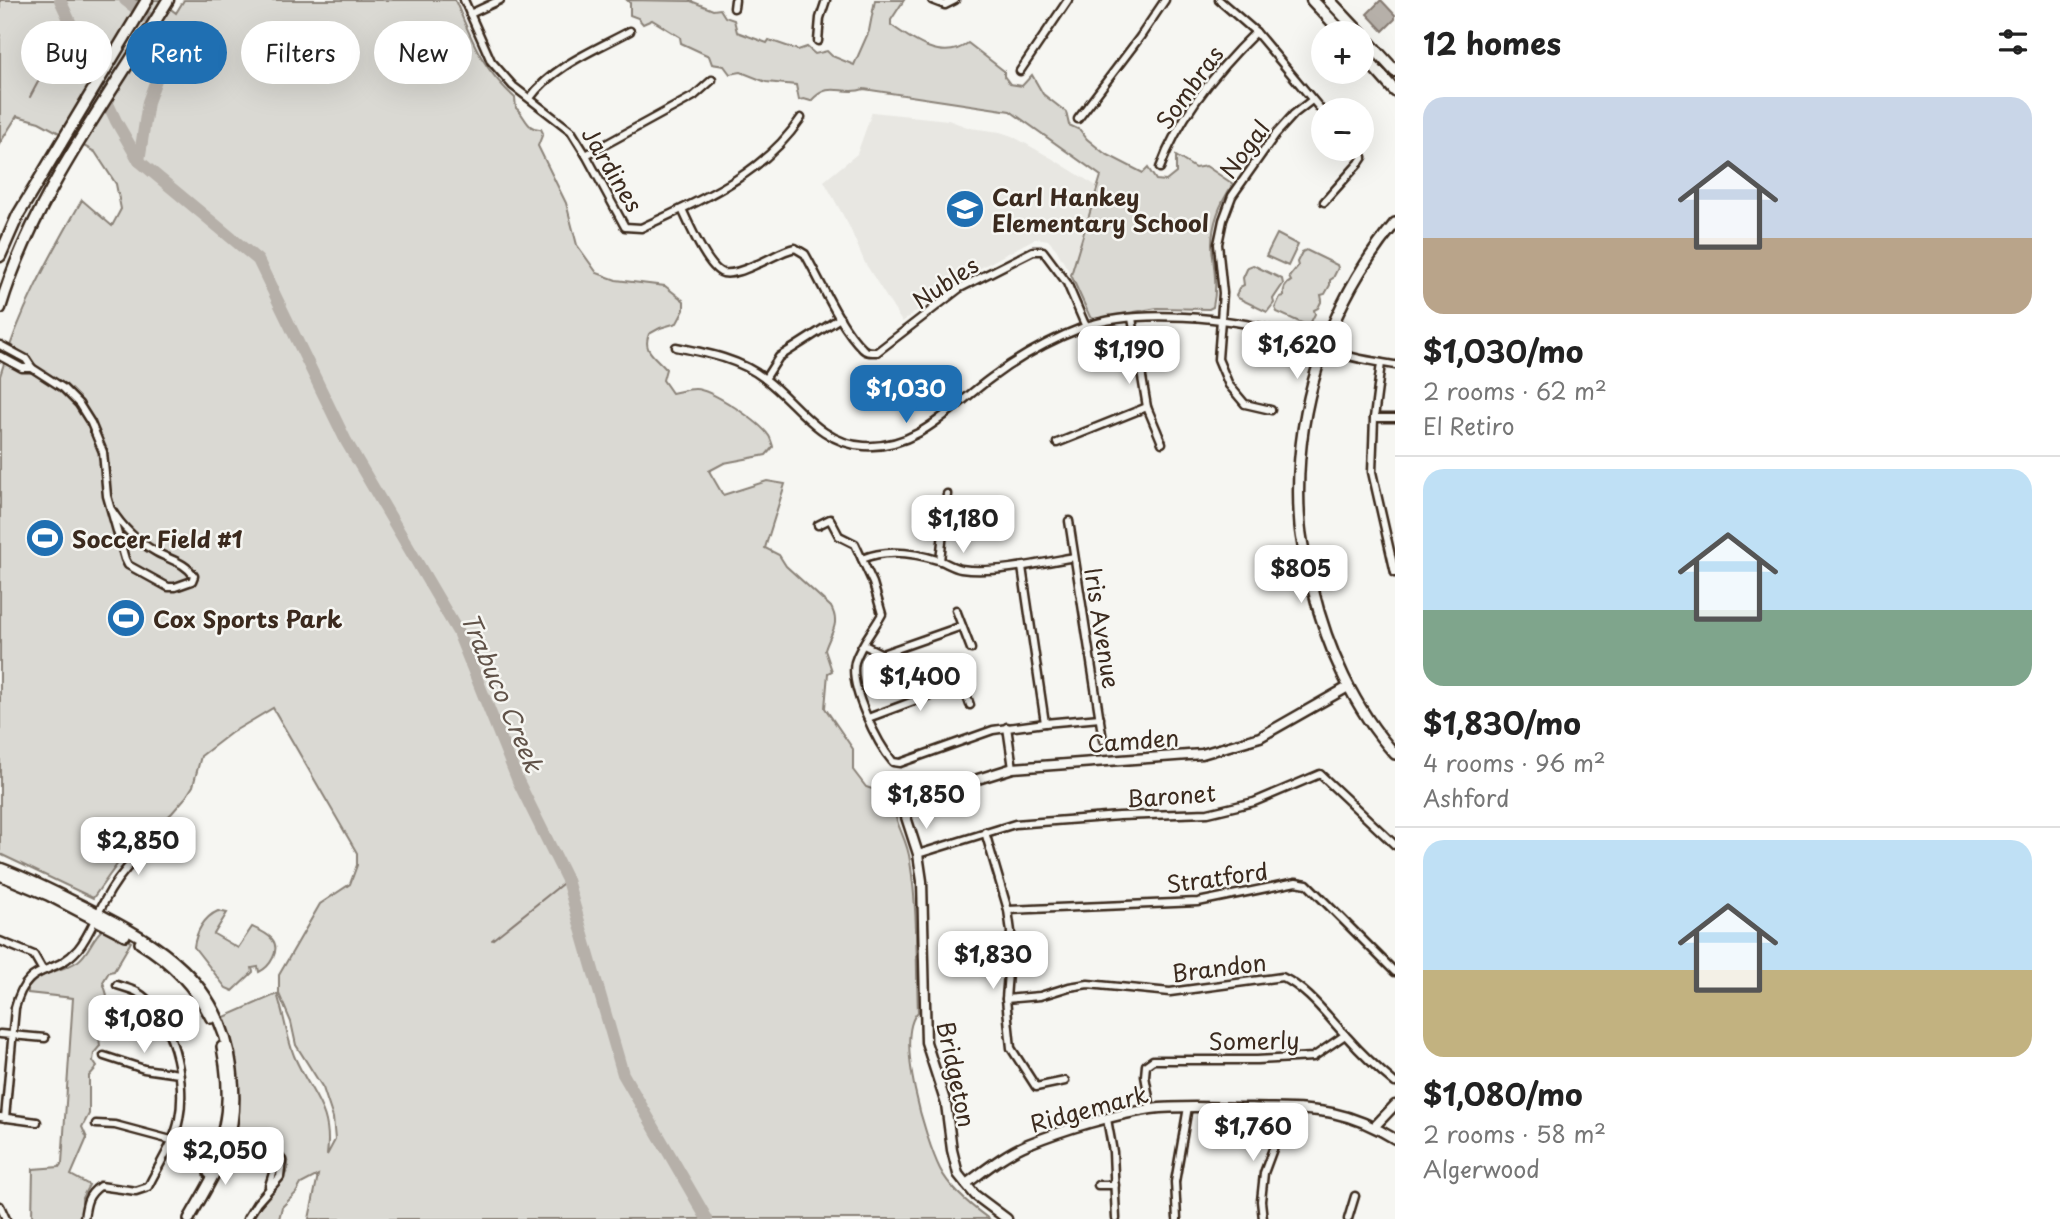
<!DOCTYPE html>
<meta charset="utf-8">
<style>
:root{--surface:#fff;--page:#f2f2f2;--text:#222;--muted:#767676;--line:#e0e0e0;--accent:#1f6fb2}
body{margin:0;font-family:"Playpen Sans",sans-serif;background:var(--page);color:var(--text);height:100vh;display:flex;flex-direction:column;font-size:26px;white-space:nowrap}
*{box-sizing:border-box;margin:0}
p{font-size:23px;color:var(--muted)}
.icon{flex:none;width:38px;height:38px;fill:none;stroke:currentColor;stroke-width:2;stroke-linecap:round;stroke-linejoin:round}
.map{position:relative;flex:1;overflow:hidden}
.side{display:flex;flex-direction:column;background:var(--surface);width:665px}
.side>*{flex:none}
.banner{position:absolute;left:21px;top:21px;width:665px;height:63px;display:flex;gap:14px}
.tools{position:absolute;left:1311px;top:21px;display:grid;gap:14px}
.tools a{display:grid;place-items:center;width:63px;height:63px;border-radius:50%;background:var(--surface);box-shadow:0 7px 28px #0002;font-size:35px}
.price{position:absolute;translate:-50% -60px;padding:0 16px;border-radius:14px;background:#fff;color:#222;font-size:23px;line-height:46px;filter:drop-shadow(0 2px 4px #0008)}
.price::after{content:'';position:absolute;left:50%;top:42px;width:21px;height:16px;margin-left:-10px;background:inherit;clip-path:polygon(0 0,100% 0,50% 100%)}
.price.current{background:var(--accent);color:#fff}
ul{padding:0;list-style:none}
li{display:grid;align-content:center;gap:14px;height:371px;padding:0 28px}
li+li{border-top:2px solid var(--line)}
li span{display:grid;place-items:center;height:217px;border-radius:21px;color:#555}
li>.icon{margin-inline-start:auto}
span .icon{width:126px;height:126px;fill:#fffc;stroke-width:1}
li b{font-size:30px}
h2{display:flex;justify-content:space-between;align-items:center;height:84px;padding:0 28px;font-size:30px}
.tag{padding:0 24px;border-radius:32px;background:var(--surface);box-shadow:0 7px 28px #0002;font-size:24px;line-height:63px}
.tag.current{background:var(--accent);color:#fff}
main{display:flex;flex:1;min-height:0}
.map>svg:first-child{display:block}
</style>
<main>
<div class="map">
<svg width="1395" height="1219" viewBox="0 0 1395 1219">
<rect width="100%" height="100%" fill="#f6f6f2"/>
<filter id="ink" filterUnits="userSpaceOnUse"><feTurbulence type="fractalNoise" baseFrequency=".0143" numOctaves="2"/><feDisplacementMap in="SourceGraphic" scale="14" xChannelSelector="R" yChannelSelector="G"/><feConvolveMatrix kernelMatrix="1 2 1 2 8 2 1 2 1" color-interpolation-filters="sRGB"/></filter>
<g filter="url(#ink)">
<!-- built -->
<polygon fill="#e8e7e2" points="872,112 948,120 970,128 1000,132 1012,136 1053,159 1098,187 1071,275 1056,249 1048,240 1036,238 960,279 902,322 865,263 849,226 824,181 857,154"/>
<!-- green -->
<g fill="#dad9d3" stroke="#8a8278" stroke-width="2">
<path d="M0 0H159L176 13 184 0H455C473 42 481 67 515 98L516 108C526 116 526 130 541 129L543 133 538 146 566 203 577 245 597 273 616 280 665 286 684 301V310L677 323 660 328 649 334C642 351 655 356 666 369L663 380 672 393C679 392 687 389 695 389 711 389 760 422 769 436 770 437 773 446 773 447L766 455 724 463 709 471 723 495 767 481 785 484 765 548 779 555 786 566 831 607C841 625 830 633 825 650L832 671 828 673 825 708 853 749V770L866 787 872 789 884 788 887 794 886 807 894 810C897 827 908 842 910 861 918 911 916 962 918 1012 894 1036 926 1141 940 1169 950 1189 971 1206 989 1219H309L318 1175 301 1184 296 1193 282 1207 279 1219H252C257 1211 262 1203 268 1196 277 1183 302 1166 278 1152 266 1144 250 1141 237 1136L234 1132C238 1089 236 1059 222 1018L277 994C284 1014 287 1040 295 1058 312 1096 333 1109 327 1155L335 1140 333 1118 323 1088 296 1045 291 1022 279 994V975L320 904 350 884 357 865V853L273 708 231 733 201 756 193 786 186 797 172 813 121 859 93 898 0 854V376C19 311 49 258 82 200L112 226 121 209 116 184 95 152 39 122 17 116 0 143Z"/>
<path d="M627 0 691 1 713 10 720 9 725 17 734 20 737 32 767 43 769 40 798 50 807 47 815 54 827 51 832 56 854 65 869 31 875 0H904L891 20V25C912 40 943 63 968 43L1004 71V76L1010 84 1022 86 1032 75 1043 94 1066 112 1069 125 1080 130 1087 139 1104 153 1143 173 1148 168 1156 180 1166 181 1176 173V156L1195 168 1206 166 1233 184C1218 206 1209 230 1213 257 1215 275 1217 289 1213 307L1209 309 1157 308 1094 319 1090 317 1071 275 1101 176 1010 111 864 89C843 97 830 79 811 101L804 99 799 100 796 85 766 82 741 72 730 74 724 66 712 64 709 56 681 43 680 37 652 20 643 24 638 18 630 15V3Z"/>
<polygon points="1277,234 1298,245 1288,266 1266,256"/>
<path d="M1306 250 1337 265 1338 268 1333 278 1330 280V285L1325 294 1321 295 1322 300 1318 308 1314 310 1315 314 1310 324 1306 325 1277 312 1275 308 1280 297 1284 296C1283 290 1285 284 1291 281L1289 277 1298 266 1297 262 1302 252Z"/>
<polygon points="1253,265 1282,279 1283,284 1273,299 1274,303 1267,312 1238,298 1236,295 1240,287 1244,285 1243,278 1248,267"/>
<path d="M218 911 227 913 214 934 238 948 252 927C259 930 267 933 272 939 281 950 270 967 259 972L258 967 252 968 253 972 233 991 226 988 194 947C196 932 204 917 218 911Z"/>
<path d="M102 930H107L131 942 114 971 109 972 103 982 107 995 97 1018 100 1046 94 1053 93 1061 97 1067 89 1076V1114L82 1127 87 1138 71 1175 89 1185 82 1198V1214L77 1219H32L33 1169 59 1167 62 1163 73 998 28 993V988C43 969 59 974 78 961 89 953 92 938 102 930Z"/>
</g>
<!-- water -->
<polygon fill="#b6b0a9" stroke="#857a71" stroke-width="2" points="1381,0 1395,15 1395,19 1383,31 1367,14"/>
<g fill="none" stroke-linecap="round" stroke-linejoin="round">
<!-- stream -->
<g stroke="#857a71" stroke-width="2">
<polyline points="30,97 70,22"/>
<polyline points="492,940 567,880"/>
</g>
<!-- river -->
<g stroke="#b6b0a9" stroke-width="12">
<polyline points="60,0 116,121 139,161 258,260 346,441 458,632 518,781 567,880 623,1074 707,1219"/>
<polyline points="125,0 168,33 170,41 148,102 139,161"/>
</g>
<!-- minor casing -->
<g stroke="#3b2a1e" stroke-width="11">
<g id="minor">
<path d="M464 0 491 61 513 86 571 131 586 155 625 227 641 228C701 200 763 175 801 118"/>
<polyline points="932,0 945,5 955,0"/>
<polyline points="1219,0 1256,32 1323,112"/>
<polyline points="734,8 735,0"/>
<polyline points="470,14 500,0"/>
<polyline points="818,41 820,18 826,0"/>
<polyline points="1020,71 1068,0"/>
<path d="M530 98C553 66 595 50 630 31"/>
<polyline points="1078,119 1140,37 1165,0"/>
<polyline points="586,155 694,96 712,80"/>
<path d="M1160 168C1179 116 1217 70 1256 32"/>
<polyline points="1324,202 1359,163 1363,157 1357,149"/>
<path d="M682 209C689 224 708 269 723 273 733 275 746 269 755 265 769 260 781 251 795 248L805 254C821 282 840 327 862 348 866 353 871 352 877 352L960 288 1033 251H1043L1067 283 1086 327"/>
<polyline points="1132,318 1147,407 1162,443"/>
<path d="M0 345 26 359 32 368 63 388 79 404 91 423 103 452 107 496 125 559 128 565 168 587H175L192 581 194 576C185 562 170 560 156 552 138 542 122 527 111 509"/>
<path d="M676 347C707 353 740 359 765 379 797 403 820 444 864 446 918 449 951 407 991 378 1019 357 1052 339 1084 327 1136 308 1231 317 1283 333 1302 338 1319 348 1338 353 1356 359 1376 362 1395 365"/>
<polyline points="0,356 22,368 32,368"/>
<polyline points="1381,363 1374,418 1372,472 1395,573"/>
<polyline points="765,379 779,357 840,318"/>
<polyline points="1271,410 1245,404 1229,385 1218,359 1223,293 1218,244 1223,220 1232,196 1275,135 1294,114 1312,100"/>
<polyline points="1374,418 1395,418"/>
<polyline points="1057,443 1147,407"/>
<polyline points="1069,521 1103,740"/>
<path d="M818 525 830 519 839 536 855 544 873 583 882 614C874 629 860 645 855 662 849 687 877 743 893 762L900 763 993 730 1045 723 1100 718"/>
<path d="M862 559C887 548 916 553 941 561 948 564 955 568 961 569 993 574 1042 563 1074 557"/>
<polyline points="940,561 947,494"/>
<polyline points="1022,567 1045,723"/>
<polyline points="956,610 971,649"/>
<polyline points="864,645 882,654 962,626"/>
<polyline points="956,666 970,705"/>
<polyline points="868,718 962,683"/>
<polyline points="1007,727 1013,768"/>
<polyline points="985,832 1008,910 1011,932 1006,999 1011,1048 1036,1087 1065,1081"/>
<polyline points="918,854 1015,824 1119,816 1208,813 1254,802 1320,774 1395,845"/>
<polyline points="1008,910 1198,902 1296,882 1307,884 1395,972"/>
<polyline points="0,941 34,955 42,969"/>
<path d="M1006 999 1040 996 1069 987 1088 984 1170 992 1282 977C1308 989 1327 1016 1347 1037 1362 1054 1378 1069 1395 1083"/>
<polyline points="0,1034 45,1038"/>
<polyline points="104,1056 144,1069 179,1074"/>
<polyline points="1151,1109 1145,1076 1146,1065 1153,1060 1257,1060 1313,1057 1345,1035"/>
<polyline points="0,1117 37,1122"/>
<path d="M5 1118 15 1008C28 959 52 979 78 949 89 936 95 918 104 902 120 871 147 842 180 830"/>
<polyline points="1107,1119 1113,1152 1116,1219"/>
<polyline points="96,1124 115,1125 171,1140"/>
<path d="M228 1140C246 1138 273 1145 282 1160L280 1177 257 1203 247 1219"/>
<polyline points="230,1141 268,1157 274,1170 269,1186"/>
<polyline points="1098,1185 1115,1185"/>
<polyline points="0,1206 6,1219"/>
<path d="M84 1219C86 1204 87 1195 100 1186L136 1191 148 1187C158 1166 175 1142 179 1119 187 1081 173 1014 137 992 131 989 123 987 117 985"/>
<polyline points="1177,1219 1175,1182 1188,1107"/>
<polyline points="1263,1219 1261,1201 1264,1173 1277,1138 1282,1109"/>
<polyline points="1348,1219 1355,1196"/>
</g>
</g>
<!-- tertiary casing -->
<g stroke="#3b2a1e" stroke-width="13">
<g id="tertiary">
<polyline points="1375,1126 1395,1105"/>
<path d="M966 1184C985 1170 1006 1153 1028 1144 1065 1129 1112 1115 1151 1109 1184 1105 1219 1108 1252 1108 1312 1110 1341 1106 1395 1139"/>
<polyline points="1007,1219 975,1195 966,1184 958,1174 952,1150 946,1104 926,1042 922,881 918,854 906,817 912,804 949,788 1013,768 1202,754 1260,737 1348,687"/>
</g>
</g>
<!-- secondary casing -->
<g stroke="#3b2a1e" stroke-width="14">
<g id="secondary">
<path d="M1395 223C1325 308 1291 417 1300 526 1302 547 1308 569 1313 589 1327 648 1354 709 1395 754"/>
<path d="M0 868C30 879 58 894 87 908 160 944 221 981 232 1070 235 1094 235 1120 227 1143 218 1171 203 1194 189 1219"/>
<polyline points="0,875 48,895 125,935"/>
<path d="M140 943C170 961 195 987 211 1018"/>
<path d="M209 1173C228 1127 232 1097 222 1047"/>
</g>
</g>
<!-- primary casing -->
<g stroke="#3b2a1e" stroke-width="15">
<g id="primary">
<polyline points="1312,0 1343,33"/>
<polyline points="1329,0 1360,33"/>
<polyline points="1362,35 1395,71"/>
<polyline points="1362,54 1395,91"/>
<polyline points="0,256 18,215 147,0"/>
<path d="M0 308C34 195 108 100 168 0"/>
</g>
</g>
<!-- minor -->
<use href="#minor" stroke="#f6f6f2" stroke-width="6"/>
<!-- tertiary -->
<use href="#tertiary" stroke="#f6f6f2" stroke-width="8"/>
<!-- secondary -->
<use href="#secondary" stroke="#f6f6f2" stroke-width="9"/>
<!-- primary -->
<use href="#primary" stroke="#f6f6f2" stroke-width="10"/>
</g>
</g>
<!-- icons -->
<defs>
<g id="school-disc" transform="scale(2.0125)"><circle r="9.5" fill="#1f6fb2" stroke="#f6f6f2"/><path d="M0-5L7-2L0 1L-7-2ZM-4 1L0 2.5L4 1V4Q0 6-4 4Z" fill="#fff"/></g>
<g id="stadium-disc" transform="scale(2.0125)"><circle r="9.5" fill="#1f6fb2" stroke="#f6f6f2"/><path d="M0-5a6.5 5 0 1 0 0 10a6.5 5 0 1 0 0-10ZM-3.5-1.8h7v3.6h-7Z" fill="#fff"/></g>
</defs>
<g fill-rule="evenodd">
<use href="#school-disc" x="965" y="209"/>
<use href="#stadium-disc" x="45" y="538"/>
<use href="#stadium-disc" x="126" y="618"/>
</g>
<g text-anchor="middle" dominant-baseline="central" stroke-width="5" stroke-linejoin="round" paint-order="stroke">
<!-- street labels -->
<g font-size="23" fill="#3b2a1e" stroke="#f6f6f2">
<text transform="translate(1189 87) rotate(-54)">Sombras</text>
<text transform="translate(1244 149) rotate(-53)">Nogal</text>
<text transform="translate(613 169) rotate(59)">Jardines</text>
<text transform="translate(945 282) rotate(-34)">Nubles</text>
<text transform="translate(1103 628) rotate(81)">Iris Avenue</text>
<text transform="translate(1133 740) rotate(-4)">Camden</text>
<text transform="translate(1171 795) rotate(-4)">Baronet</text>
<text transform="translate(1217 877) rotate(-8)">Stratford</text>
<text transform="translate(1219 967) rotate(-7)">Brandon</text>
<text transform="translate(1254 1040) rotate(-1)">Somerly</text>
<text transform="translate(957 1074) rotate(78)">Bridgeton</text>
<text transform="translate(1089 1108) rotate(-15)">Ridgemark</text>
</g>
<!-- poi labels -->
<g font-size="23" font-weight="bold" fill="#3b2a1e" stroke="#f6f6f2" text-anchor="start">
<text x="992" y="196">Carl Hankey<tspan x="992" dy="26">Elementary School</tspan></text>
<text x="72" y="538">Soccer Field #1</text>
<text x="153" y="618">Cox Sports Park</text>
</g>
<!-- water labels -->
<g font-size="24" font-style="italic" fill="#605248" stroke="#f6f6f2">
<text transform="translate(503 692) rotate(67)">Trabuco Creek</text>
</g>
</g>
</svg>
<div class="tools">
<a>+</a>
<a>−</a>
</div>
<b class="price" style="left:1297px;top:381px">$1,620</b>
<b class="price" style="left:1129px;top:386px">$1,190</b>
<b class="price current" style="left:906px;top:425px">$1,030</b>
<b class="price" style="left:963px;top:555px">$1,180</b>
<b class="price" style="left:1301px;top:605px">$805</b>
<b class="price" style="left:920px;top:713px">$1,400</b>
<b class="price" style="left:926px;top:831px">$1,850</b>
<b class="price" style="left:138px;top:877px">$2,850</b>
<b class="price" style="left:993px;top:991px">$1,830</b>
<b class="price" style="left:144px;top:1055px">$1,080</b>
<b class="price" style="left:1253px;top:1163px">$1,760</b>
<b class="price" style="left:225px;top:1187px">$2,050</b>
<div class="banner">
<a class="tag">Buy</a>
<a class="tag current">Rent</a>
<a class="tag">Filters</a>
<a class="tag">New</a>
</div>
</div>
<section class="side">
<h2>12 homes<svg class="icon" aria-label="filters" viewBox="0 0 24 24"><path d="M4 7h16M4 17h16"/><circle cx="9" cy="7" r="2"/><circle cx="15" cy="17" r="2"/></svg></h2>
<ul>
<li><span style="background:linear-gradient(#c9d6e8 65%,#b9a48a 0)"><svg class="icon" aria-label="home" viewBox="0 0 24 24"><path d="M3 11l9-7 9 7M6 9v11h12V9"/></svg></span><div><b>$1,030/mo</b><p>2 rooms · 62 m²</p><p>El Retiro</p></div></li>
<li><span style="background:linear-gradient(#bfe0f5 65%,#7fa58c 0)"><svg class="icon" aria-label="home" viewBox="0 0 24 24"><path d="M3 11l9-7 9 7M6 9v11h12V9"/></svg></span><div><b>$1,830/mo</b><p>4 rooms · 96 m²</p><p>Ashford</p></div></li>
<li><span style="background:linear-gradient(#bfe0f5 60%,#c2b280 0)"><svg class="icon" aria-label="home" viewBox="0 0 24 24"><path d="M3 11l9-7 9 7M6 9v11h12V9"/></svg></span><div><b>$1,080/mo</b><p>2 rooms · 58 m²</p><p>Algerwood</p></div></li>
</ul>
</section>
</main>
